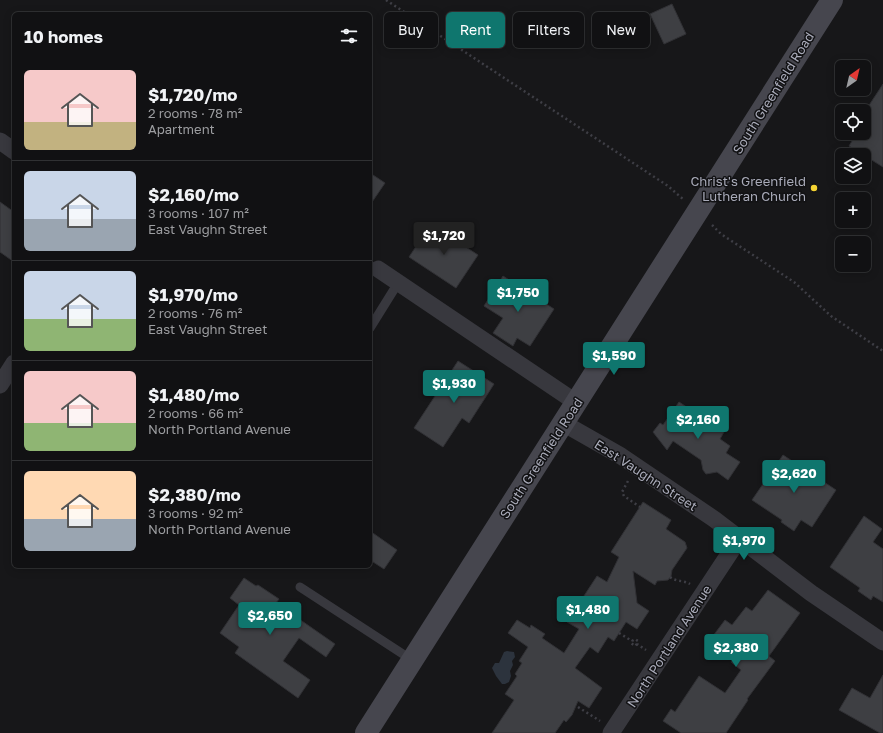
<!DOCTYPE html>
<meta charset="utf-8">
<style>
:root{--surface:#111113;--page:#1a1a1c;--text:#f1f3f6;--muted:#9c9da0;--line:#303133;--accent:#0f766e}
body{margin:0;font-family:"Golos Text",sans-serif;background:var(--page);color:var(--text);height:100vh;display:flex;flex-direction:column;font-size:15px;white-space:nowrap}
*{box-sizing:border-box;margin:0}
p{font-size:13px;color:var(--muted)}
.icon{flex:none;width:22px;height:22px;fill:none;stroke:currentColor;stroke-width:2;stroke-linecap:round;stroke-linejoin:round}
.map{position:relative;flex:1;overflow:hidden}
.side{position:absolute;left:12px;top:12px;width:360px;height:556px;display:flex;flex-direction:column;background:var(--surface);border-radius:6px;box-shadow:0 2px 10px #0003,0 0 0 1px var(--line)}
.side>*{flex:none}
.hud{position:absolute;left:384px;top:12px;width:380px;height:36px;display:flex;gap:8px}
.needle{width:26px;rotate:34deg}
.tools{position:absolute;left:835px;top:60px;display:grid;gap:8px}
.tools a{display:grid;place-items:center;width:36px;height:36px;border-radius:6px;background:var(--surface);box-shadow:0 2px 10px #0003,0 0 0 1px var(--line);font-size:20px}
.price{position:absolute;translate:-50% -34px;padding:0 9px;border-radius:4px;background:var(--accent);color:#fff;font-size:13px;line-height:26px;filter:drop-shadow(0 1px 2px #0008)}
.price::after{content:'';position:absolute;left:50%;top:24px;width:12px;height:9px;margin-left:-6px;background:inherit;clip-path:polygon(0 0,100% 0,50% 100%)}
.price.active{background:#222;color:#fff}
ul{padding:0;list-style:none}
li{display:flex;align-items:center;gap:12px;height:100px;padding:0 12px}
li+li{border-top:1px solid var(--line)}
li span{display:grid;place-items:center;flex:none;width:112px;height:80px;border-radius:6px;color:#555}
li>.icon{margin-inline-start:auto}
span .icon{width:48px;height:48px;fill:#fffc;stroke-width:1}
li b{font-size:17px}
h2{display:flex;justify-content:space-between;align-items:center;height:48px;padding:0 12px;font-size:17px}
.tag{padding:0 14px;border-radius:6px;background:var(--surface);box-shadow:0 2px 10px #0003,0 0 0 1px var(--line);font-size:14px;line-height:36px}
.tag.active{background:var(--accent);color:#fff}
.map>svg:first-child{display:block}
</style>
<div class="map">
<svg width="883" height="733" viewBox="0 0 883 733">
<rect width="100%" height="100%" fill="#171719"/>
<!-- water -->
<polygon fill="#2c333d" points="507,651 514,652 515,657 512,661 513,665 510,671 511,676 509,682 505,684 502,684 496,676 492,668 495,663 499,663 504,652"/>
<!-- building -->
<g fill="#3e3f43" stroke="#313135">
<polygon points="672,4 686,34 664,44 650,14"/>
<polygon points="883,84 883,167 849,146 857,133 864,133 864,113"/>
<polygon points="370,173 385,183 370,205"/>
<polygon points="0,202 14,212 14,262 0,252"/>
<polygon points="431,224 478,255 456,288 409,257"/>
<polygon points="503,276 554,309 530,346 517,338 513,346 493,333 503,318 484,306"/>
<polygon points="458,361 494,384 469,423 462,418 443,447 414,428"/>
<polygon points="679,402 694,412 696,410 713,421 712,422 722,429 721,430 724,432 720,439 730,446 726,453 740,462 728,480 717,472 706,474 703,470 701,460 673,441 667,450 653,432 660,423 663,425"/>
<polygon points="783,455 836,490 812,527 801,520 794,531 781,522 782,520 752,500"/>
<polygon points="643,502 671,520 666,529 685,542 687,548 672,570 671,576 668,580 657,581 655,585 633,571 637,603 649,611 637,629 626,622 614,641 608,637 598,653 590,647 575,668 602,688 589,708 578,701 572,715 566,722 564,720 555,733 492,733 514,700 505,694 517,676 515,674 522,663 519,661 528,647 508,633 517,620 530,628 531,625 545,634 542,638 564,653 579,629 567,622 597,576 607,582 619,557 611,552"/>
<polygon points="864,516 882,529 873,542 883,549 883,602 873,596 871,600 858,591 860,588 830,567"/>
<polygon points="370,531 397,550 384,569 370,560"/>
<polygon points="244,578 256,586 258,585 279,599 276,603 335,644 326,657 299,638 283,661 310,680 298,698 235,653 239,647 220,633 239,605 230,598"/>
<polygon points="768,590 800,613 769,656 775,661 747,699 748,700 726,733 681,733 663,721 671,709 675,712 699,676 725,693 741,670 731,662 737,654 713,636 725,620 732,625 746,607 752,611"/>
<polygon points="883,675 883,733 880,733 839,710 852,688 870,698"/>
</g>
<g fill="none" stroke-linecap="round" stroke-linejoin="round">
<!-- path -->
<g stroke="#3e3e45" stroke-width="2.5" stroke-dasharray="2 3" stroke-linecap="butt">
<polyline points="386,0 668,186 684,200"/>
<polyline points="712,225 721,234 794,282 831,316 883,351"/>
<polyline points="628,481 622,492 624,496 640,507"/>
<path d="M670 577C676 582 683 580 690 584"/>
<polyline points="619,633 632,641"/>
<polyline points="637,644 635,646 631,643 632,641 635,639 638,641 637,644 646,650"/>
<polyline points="578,707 600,721"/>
</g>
<!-- service -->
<g stroke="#38383e" stroke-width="9">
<polyline points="370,328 398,283"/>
<polyline points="300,587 412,660"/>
</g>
<!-- minor -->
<g stroke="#38383e" stroke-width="17">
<polyline points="0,141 14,151"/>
<polyline points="378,269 577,403"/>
<polyline points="0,385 14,363"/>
<polyline points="563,423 621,456 714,519 811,593 883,642"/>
<polyline points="611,733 739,539"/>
</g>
<!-- secondary -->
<polyline stroke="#46464e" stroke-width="22" points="366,733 832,0"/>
</g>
<!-- markers -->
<circle fill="#f5d333" stroke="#121214" stroke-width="1.5" cx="814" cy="188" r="4"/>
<g text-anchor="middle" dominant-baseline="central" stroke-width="3" stroke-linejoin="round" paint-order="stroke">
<!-- street labels -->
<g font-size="13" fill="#a9abb9" stroke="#121214">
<text transform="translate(773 93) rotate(-58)">South Greenfield Road</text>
<text transform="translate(541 458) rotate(-57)">South Greenfield Road</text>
<text transform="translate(646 475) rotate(33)">East Vaughn Street</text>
<text transform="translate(669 646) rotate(-57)">North Portland Avenue</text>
</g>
<!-- poi labels -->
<g font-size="13" fill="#a9abb9" stroke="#121214" text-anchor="end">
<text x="806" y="181">Christ's Greenfield<tspan x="806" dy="15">Lutheran Church</tspan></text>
</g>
</g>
</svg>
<div class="tools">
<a><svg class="needle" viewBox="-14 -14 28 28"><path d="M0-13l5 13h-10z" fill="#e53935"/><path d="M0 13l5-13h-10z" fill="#9c9da0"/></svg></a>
<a><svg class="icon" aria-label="locate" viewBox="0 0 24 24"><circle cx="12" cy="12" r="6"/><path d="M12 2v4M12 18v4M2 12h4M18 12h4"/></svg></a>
<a><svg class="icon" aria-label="layers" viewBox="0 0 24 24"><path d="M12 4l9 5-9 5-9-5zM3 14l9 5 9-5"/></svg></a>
<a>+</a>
<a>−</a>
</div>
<b class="price active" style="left:444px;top:256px">$1,720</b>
<b class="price" style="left:518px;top:313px">$1,750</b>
<b class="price" style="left:614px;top:376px">$1,590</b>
<b class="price" style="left:454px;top:404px">$1,930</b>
<b class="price" style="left:698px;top:440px">$2,160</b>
<b class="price" style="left:794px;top:494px">$2,620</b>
<b class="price" style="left:744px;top:561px">$1,970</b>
<b class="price" style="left:588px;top:630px">$1,480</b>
<b class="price" style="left:270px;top:636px">$2,650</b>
<b class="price" style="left:736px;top:668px">$2,380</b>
<div class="hud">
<a class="tag">Buy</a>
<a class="tag active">Rent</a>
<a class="tag">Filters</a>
<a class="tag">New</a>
</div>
<section class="side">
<h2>10 homes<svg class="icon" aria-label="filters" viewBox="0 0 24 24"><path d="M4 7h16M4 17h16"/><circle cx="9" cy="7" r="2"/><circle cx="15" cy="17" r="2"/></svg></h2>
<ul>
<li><span style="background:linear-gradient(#f6c9c9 65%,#c2b280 0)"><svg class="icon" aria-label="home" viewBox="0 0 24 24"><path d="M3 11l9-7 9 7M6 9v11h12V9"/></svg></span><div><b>$1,720/mo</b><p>2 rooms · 78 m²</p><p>Apartment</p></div></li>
<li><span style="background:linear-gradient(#c9d6e8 60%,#9aa5b1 0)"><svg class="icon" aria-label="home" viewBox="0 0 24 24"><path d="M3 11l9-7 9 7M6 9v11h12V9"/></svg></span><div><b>$2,160/mo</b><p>3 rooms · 107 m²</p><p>East Vaughn Street</p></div></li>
<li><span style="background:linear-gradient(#c9d6e8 60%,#8fb573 0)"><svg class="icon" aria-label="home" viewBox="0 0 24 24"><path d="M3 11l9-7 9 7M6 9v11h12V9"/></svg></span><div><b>$1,970/mo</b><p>2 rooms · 76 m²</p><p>East Vaughn Street</p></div></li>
<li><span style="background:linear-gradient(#f6c9c9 65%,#8fb573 0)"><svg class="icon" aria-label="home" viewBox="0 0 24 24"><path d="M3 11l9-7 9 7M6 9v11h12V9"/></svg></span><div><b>$1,480/mo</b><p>2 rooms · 66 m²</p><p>North Portland Avenue</p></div></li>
<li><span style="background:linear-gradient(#ffd9b3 60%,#9aa5b1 0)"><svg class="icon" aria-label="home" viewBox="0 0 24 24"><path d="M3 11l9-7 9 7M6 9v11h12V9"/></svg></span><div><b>$2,380/mo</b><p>3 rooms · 92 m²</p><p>North Portland Avenue</p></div></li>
</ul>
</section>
</div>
